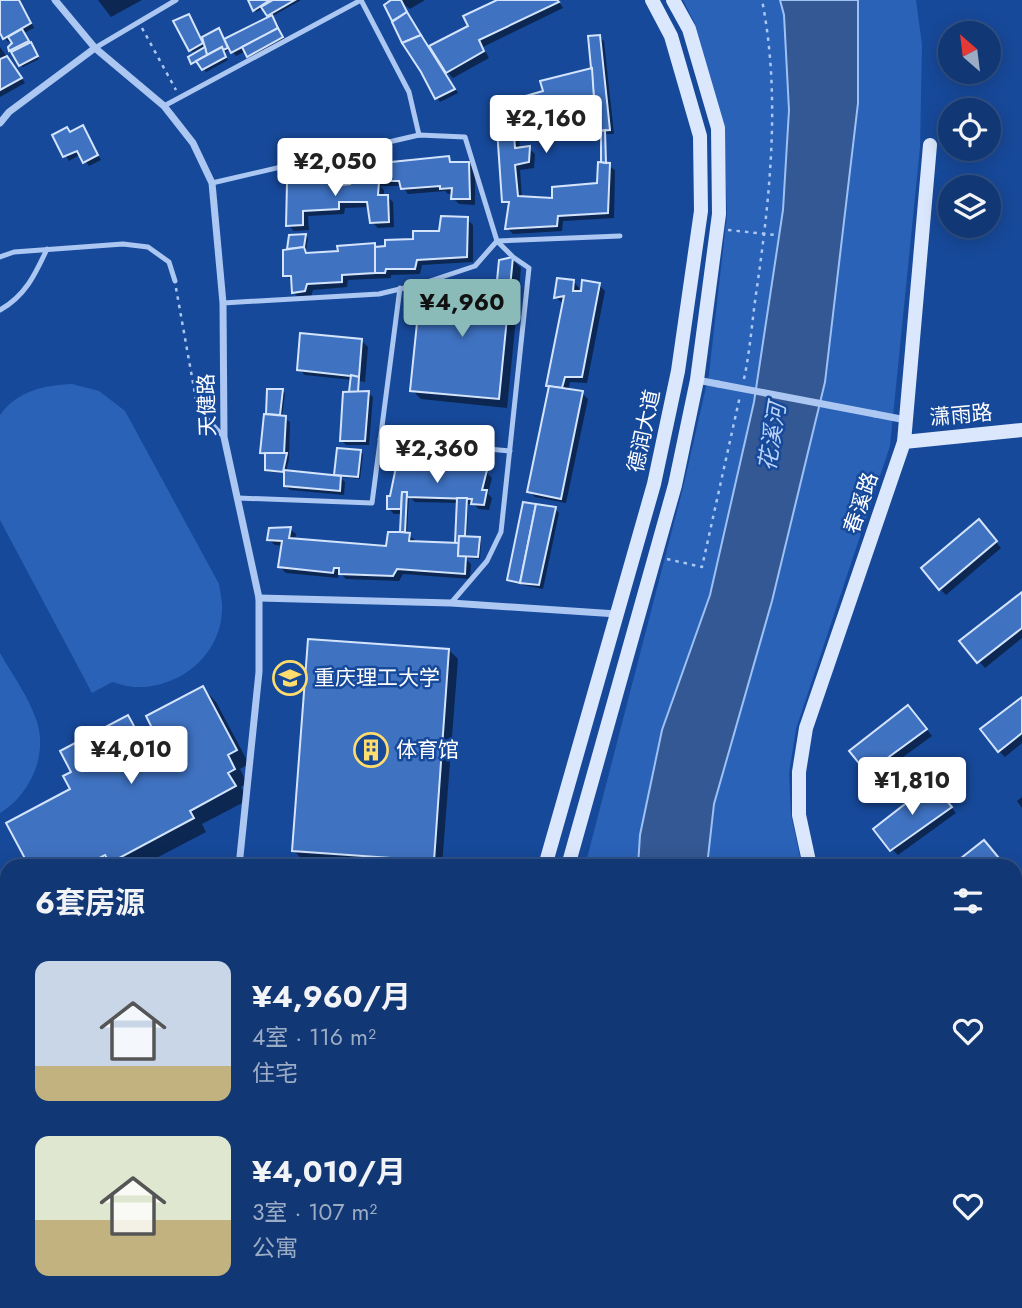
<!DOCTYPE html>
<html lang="zh">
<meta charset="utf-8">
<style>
:root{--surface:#113774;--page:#1a3f79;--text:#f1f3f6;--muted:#9cacc5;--line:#305186;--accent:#8bbbb9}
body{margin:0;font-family:Jost,"Noto Sans SC",sans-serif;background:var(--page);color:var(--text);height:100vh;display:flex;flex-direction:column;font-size:26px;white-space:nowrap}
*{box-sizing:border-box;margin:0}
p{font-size:23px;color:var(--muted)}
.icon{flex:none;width:38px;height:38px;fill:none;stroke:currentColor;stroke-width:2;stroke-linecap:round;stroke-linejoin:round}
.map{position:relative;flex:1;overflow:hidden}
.sheet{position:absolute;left:0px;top:859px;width:1022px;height:450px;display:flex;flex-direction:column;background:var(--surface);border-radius:21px 21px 0 0;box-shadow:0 4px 18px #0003,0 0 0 2px var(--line)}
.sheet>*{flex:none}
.needle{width:46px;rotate:332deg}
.buttons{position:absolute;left:938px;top:21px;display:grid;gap:14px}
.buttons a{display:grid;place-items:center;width:63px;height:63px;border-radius:50%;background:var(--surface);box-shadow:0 4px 18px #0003,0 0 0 2px var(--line);font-size:35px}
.price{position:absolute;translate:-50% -60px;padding:0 16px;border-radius:7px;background:#fff;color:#222;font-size:23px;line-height:46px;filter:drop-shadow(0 2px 4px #0008)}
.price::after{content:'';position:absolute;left:50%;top:42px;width:21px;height:16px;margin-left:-10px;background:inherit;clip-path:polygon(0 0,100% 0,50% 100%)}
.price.selected{background:var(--accent);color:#111}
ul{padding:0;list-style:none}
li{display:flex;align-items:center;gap:21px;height:175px;padding:0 35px}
li span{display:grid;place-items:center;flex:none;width:196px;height:140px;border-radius:14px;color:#555}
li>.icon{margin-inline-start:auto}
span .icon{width:84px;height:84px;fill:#fffc;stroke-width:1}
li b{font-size:30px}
h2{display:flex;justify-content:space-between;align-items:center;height:84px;padding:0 35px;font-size:30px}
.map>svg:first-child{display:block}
</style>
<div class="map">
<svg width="1022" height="1308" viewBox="0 0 1022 1308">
<rect width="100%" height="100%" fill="#17499a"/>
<!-- green -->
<g fill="#2a62b8">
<polygon points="683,0 780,0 784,15 789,110 783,210 754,402 710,595 662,730 640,835 638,866 585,866 683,488 709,374 727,215 724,126 695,24"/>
<polygon points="858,0 916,0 922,45 920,147 890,446 796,729 789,773 791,815 802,866 707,866 714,804 825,382 858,103"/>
<path d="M72 384 99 391 125 411 219 584C220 593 223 602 222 611 220 655 181 687 139 687 130 688 121 684 112 682L92 693 0 520V415C17 391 44 385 72 384Z"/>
<path d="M0 653C12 674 28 696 36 719 49 754 30 795 0 813Z"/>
</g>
<!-- water -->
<polygon fill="#345893" stroke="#9ec1f4" stroke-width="2" points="780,0 858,0 858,103 825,382 772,601 714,804 707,866 638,866 640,835 662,730 710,595 754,402 783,210 789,110 784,15"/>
<!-- shadow -->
<g fill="#0007" fill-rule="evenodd">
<polygon points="0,0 20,0 34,28 24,33 39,59 23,67 20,65 10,47 14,43 12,40 8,42 0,30"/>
<polygon points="98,0 142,0 111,17"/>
<polygon points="250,0 301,0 271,17 285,40 251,59 246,51 236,56 231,49 224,53 228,60 206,72 198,61 193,63 190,58 204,50 203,47 193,52 190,50 191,18 205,48 219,30 225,40 271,17 264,8 256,12"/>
<polygon points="394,0 425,0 410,9 402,3 429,48 470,27 501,0 558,0 563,8 483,47 489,58 453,78 444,69 458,93 440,102 403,42 386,5"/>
<path d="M599 37 604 41 614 134H606V164L615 170 614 218 563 221 562 231 513 234 507 228 510 207 504 201 498 129 545 92 593 69ZM596 105 605 164 599 184 553 200 522 198 520 170 534 168 535 154 529 148 520 149 519 139 560 126V117Z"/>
<polygon points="0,47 25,83 0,97"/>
<polygon points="83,127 101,160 89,166 81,154 69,161 54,136 71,133"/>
<polygon points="448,158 454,164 469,163 475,169 475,205 459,204 453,198 453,194 448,194 445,191 408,194 402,186 380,186 384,190 384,197 387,196 393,202 394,227 378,228 372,222 370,207 345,208 344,214 308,216 309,230 294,231 288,225 331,181 336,187 352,185 367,173 372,179 373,184 379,184 375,180"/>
<polygon points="467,219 473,225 473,262 422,265 420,274 391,275 391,278 348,280 347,287 313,290 311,297 299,298 293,292 293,281 285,275 290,251 288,249 306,235 308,238 306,251 309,255 340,253 375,245 378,249 414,240 441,232"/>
<polygon points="512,259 521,268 507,408 421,399 412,390 498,293"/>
<polygon points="574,282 579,288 579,293 599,285 605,291 587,383 570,382 568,391 582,393 588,399 566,503 535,497 529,491 550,388 565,302 562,303 556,297"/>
<polygon points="362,341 368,347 365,382 359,381 358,393 368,393 373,397 369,445 346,445 342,441 352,380 305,375 299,369"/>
<polygon points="269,391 282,391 285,393 282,417 290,422 289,459 286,472 339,477 336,474 360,451 363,454 360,479 340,477 345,482 344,495 290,490 285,486 286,473 269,472 267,469 267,457 262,452"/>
<path d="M486 472 492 478 488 494 492 498 489 510 479 509 473 504H468L467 538 479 539 481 542 480 559 465 558 471 564 470 579 403 574 399 581 346 579 339 572 338 578 286 573 280 567 283 546 275 545 269 540 290 529 296 534 295 540 387 548 404 534 401 531 402 514H394L388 508 392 487ZM409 496 415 502 459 503 457 542 460 545 414 543 415 540 407 534Z"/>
<polygon points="555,509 559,513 543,589 513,583 509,579"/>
<polygon points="984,528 1001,548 946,595 940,589"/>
<polygon points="1022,594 1022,638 985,668 962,642"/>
<polygon points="449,650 458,659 442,866 396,866 303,860 294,851"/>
<polygon points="203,688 216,702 249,764 240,769 247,783 241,787 248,800 202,824 206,832 141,866 31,866 8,824 72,790 74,773 128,717 144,736 156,731"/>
<polygon points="1022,699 1022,743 1005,757 999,751"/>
<polygon points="914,713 932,736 874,778 868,772"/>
<polygon points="938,791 956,813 898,855 892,849"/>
<polygon points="1022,797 1022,808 1017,801"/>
<polygon points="875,1302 913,1302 916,1306 868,1308"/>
</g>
<!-- building -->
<g fill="#3f72c1" stroke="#d3e4fc" stroke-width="2">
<polygon points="0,0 19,0 31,23 3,39 0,33"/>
<polygon points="248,0 270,0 253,11"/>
<polygon points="273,0 295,0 267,16 261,7"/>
<polygon points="391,0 401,0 407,12 392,21 384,5"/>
<polygon points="497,0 557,0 559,2 479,40 484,51 446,73 429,46 468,26 463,16"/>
<polygon points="407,12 421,35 402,43 392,22"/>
<polygon points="189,14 203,43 189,51 173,21"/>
<polygon points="272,15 278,28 231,53 224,39"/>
<polygon points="219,28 228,48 223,50 222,47 207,55 202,37"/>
<polygon points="278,28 283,37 247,57 242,47"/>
<polygon points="22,29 29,41 9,51 8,47 12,43 8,37"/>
<polygon points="421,35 455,89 435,99 421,72 402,43"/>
<polygon points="600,35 610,130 597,131 588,36"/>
<polygon points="31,42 38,56 19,66 11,52"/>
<polygon points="205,47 207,55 191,64 188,57"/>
<polygon points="222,47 226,57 202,70 196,61"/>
<polygon points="7,56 22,78 0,90 0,59"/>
<polygon points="592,68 594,99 554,111 555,120 514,134 515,148 530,146 529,162 515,165 518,196 552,198 552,187 597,183 598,162 610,163 608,213 558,216 557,226 505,229 509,202 502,202 497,129 491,106 543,91 540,81"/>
<polygon points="83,125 98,155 83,163 77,151 63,157 52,135 67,127 70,132"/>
<polygon points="605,130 606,163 601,162 601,131"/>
<polygon points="449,156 450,162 469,162 470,199 451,199 452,188 440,189 440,186 401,189 399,181 374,181 371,167 391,162"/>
<polygon points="367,171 369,183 379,182 378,195 388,195 389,222 370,223 367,202 339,202 339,209 303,211 303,225 286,226 287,183 331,179 331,186 350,184 348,173"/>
<polygon points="441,216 468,217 467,257 417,260 415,269 386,269 385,273 375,273 375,247 385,246 385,240 413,239 413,231 439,231"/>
<polygon points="306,234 304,247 287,249 289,235"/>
<polygon points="375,243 375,273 342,275 342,282 307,284 305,291 292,293 291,276 283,276 283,250 304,247 306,253 338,251 337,246"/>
<polygon points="513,257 499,399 410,391 421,284 496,291 499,260"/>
<polygon points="557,278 574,280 573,291 581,291 582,280 600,283 582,377 565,377 562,388 546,386 564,296 554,298"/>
<polygon points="300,333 362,339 359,377 297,370"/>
<polygon points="351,375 359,377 358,392 349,392"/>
<polygon points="549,386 583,391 561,499 527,492"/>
<polygon points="267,389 283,389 280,415 266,414"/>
<polygon points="369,391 365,441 340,441 343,392"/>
<polygon points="264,414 286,416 284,454 260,453"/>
<polygon points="337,448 361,450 358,477 334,475"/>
<polygon points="265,453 287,453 283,472 265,470"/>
<polygon points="396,467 487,470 482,490 487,490 484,505 471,504 472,499 407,497 407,492 402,492 401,509 387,509 387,496 390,496"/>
<polygon points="284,470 341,476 340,491 284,486"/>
<polygon points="402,492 407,492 405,532 400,532"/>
<polygon points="457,498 467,498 465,536 459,536 459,543 455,543"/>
<polygon points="523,502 536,504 520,583 507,580"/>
<polygon points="536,504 556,507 539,585 520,583"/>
<polygon points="979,519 997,541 939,590 921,568"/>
<polygon points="291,527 289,538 386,546 388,532 400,532 410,533 409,541 459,543 458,556 466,556 465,574 397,569 393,576 339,574 339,568 334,568 333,573 278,567 282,541 267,540 269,528"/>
<polygon points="459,536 480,537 478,557 458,556"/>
<polygon points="1022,592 1022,628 977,663 959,641"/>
<polygon points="308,639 449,649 434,861 292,851"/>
<polygon points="203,686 237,750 228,755 235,769 228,773 236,786 190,811 194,818 110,863 105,855 84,866 29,866 6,823 70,789 63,776 71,772 60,751 128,715 140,737 153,730 146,716"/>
<polygon points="1022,697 1022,733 998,752 980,729"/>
<polygon points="908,705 927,729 867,773 849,751"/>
<polygon points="932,783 952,807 890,851 873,829"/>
<polygon points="984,840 1004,864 1001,866 951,866"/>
<polygon points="873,1302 912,1302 904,1308 865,1308"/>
</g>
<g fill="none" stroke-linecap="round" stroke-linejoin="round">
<!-- path -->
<g stroke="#abc7f2" stroke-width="2.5" stroke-dasharray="3.5 5" stroke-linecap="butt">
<polyline points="142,28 176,90"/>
<polyline points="728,230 776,235"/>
<polyline points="176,288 197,405 201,411"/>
<path d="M744 379C750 351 752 322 756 294 770 198 781 96 762 0"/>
<polyline points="667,559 702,567 740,396"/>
</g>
<!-- lane -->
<g stroke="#abc7f2" stroke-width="5">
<polyline points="361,0 409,92 419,135"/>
<polyline points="95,48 176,0"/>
<polyline points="164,106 361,0"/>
<polyline points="212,183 419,135 465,137 497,241 513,257 529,268 501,532 487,561 451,603"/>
<polyline points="0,257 14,252 123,244 148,247 169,262 175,281"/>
<polyline points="223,303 379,294 421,284 475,266 497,241 620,236"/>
<path d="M0 310C25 296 35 275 47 249"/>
<polyline points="205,417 224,437"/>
<polyline points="380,439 510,451"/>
<polyline points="238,498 372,503 400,288"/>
</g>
<!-- street -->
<g stroke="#abc7f2" stroke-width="7">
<polyline points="55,0 95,48 164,106 193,143 212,183 223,303 224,437 259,598 259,672 239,866"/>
<polyline points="0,123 9,112 95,48"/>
<polyline points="697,380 718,384"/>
<polyline points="875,414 906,420"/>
<polyline points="259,598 451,603 617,614"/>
<polyline points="0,888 7,889"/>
<polyline points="847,1308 854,1302"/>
</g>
<!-- secondary -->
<g stroke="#dae7fc" stroke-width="14">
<polyline points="904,442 1022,430"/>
<polyline points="545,866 654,484 678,371 701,211 700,136 671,36 652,0"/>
<polyline points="568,866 675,485 697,380 719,214 718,128 689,29 673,0"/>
<polyline points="810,866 799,815 799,772 806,728 904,442 930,145"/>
<polyline points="1015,1076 1022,1070"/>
<polyline points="1015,1113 1022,1107"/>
<polyline points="492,1302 493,1308"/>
<polyline points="521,1302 522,1308"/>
</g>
<!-- street-bridge -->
<polyline stroke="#abc7f2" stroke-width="7" points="718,384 875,414"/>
</g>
<!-- icons -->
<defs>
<g id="university-ring" transform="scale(1.75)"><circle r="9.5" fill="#17499a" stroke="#ffdd6c" stroke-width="1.5"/><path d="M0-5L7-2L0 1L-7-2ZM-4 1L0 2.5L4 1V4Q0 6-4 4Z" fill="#ffdd6c"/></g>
<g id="building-ring" transform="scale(1.75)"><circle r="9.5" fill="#17499a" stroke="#ffdd6c" stroke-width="1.5"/><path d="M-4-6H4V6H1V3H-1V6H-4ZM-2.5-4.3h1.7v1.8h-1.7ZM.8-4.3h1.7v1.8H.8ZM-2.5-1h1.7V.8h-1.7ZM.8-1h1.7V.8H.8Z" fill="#ffdd6c"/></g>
</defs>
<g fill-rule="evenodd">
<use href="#university-ring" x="290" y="678"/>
<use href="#building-ring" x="371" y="750"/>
</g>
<g text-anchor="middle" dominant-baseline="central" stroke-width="5" stroke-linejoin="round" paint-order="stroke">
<!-- street labels -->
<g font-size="21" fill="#fff" stroke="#17499a">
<text transform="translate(207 405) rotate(-92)">天健路</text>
<text transform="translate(961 415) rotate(-5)">潇雨路</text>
<text transform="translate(644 431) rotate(-78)">德润大道</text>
<text transform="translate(861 503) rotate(-71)">春溪路</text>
</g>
<!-- poi labels -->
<g font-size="21" fill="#fff" stroke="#17499a" text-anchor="start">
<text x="314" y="678">重庆理工大学</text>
<text x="396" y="750">体育馆</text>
</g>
<!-- water labels -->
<g font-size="23" font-style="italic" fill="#b8d2f8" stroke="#17499a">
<text transform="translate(772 437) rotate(-81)">花溪河</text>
</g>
</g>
</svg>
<div class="buttons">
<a><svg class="needle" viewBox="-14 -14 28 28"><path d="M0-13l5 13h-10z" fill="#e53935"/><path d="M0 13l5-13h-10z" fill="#9cacc5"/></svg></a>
<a><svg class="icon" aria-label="locate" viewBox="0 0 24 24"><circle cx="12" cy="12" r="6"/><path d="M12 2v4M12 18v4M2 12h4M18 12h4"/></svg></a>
<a><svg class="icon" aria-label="layers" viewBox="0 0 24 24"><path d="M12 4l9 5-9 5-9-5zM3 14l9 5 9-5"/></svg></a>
</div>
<b class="price" style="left:546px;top:155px">¥2,160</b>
<b class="price" style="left:335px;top:198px">¥2,050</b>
<b class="price selected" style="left:462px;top:339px">¥4,960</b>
<b class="price" style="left:437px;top:485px">¥2,360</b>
<b class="price" style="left:131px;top:786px">¥4,010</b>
<b class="price" style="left:912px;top:817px">¥1,810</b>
<section class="sheet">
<h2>6套房源<svg class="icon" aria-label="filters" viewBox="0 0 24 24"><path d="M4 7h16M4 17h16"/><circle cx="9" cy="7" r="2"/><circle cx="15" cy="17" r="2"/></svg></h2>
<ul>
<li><span style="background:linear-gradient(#c9d6e8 75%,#c2b280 0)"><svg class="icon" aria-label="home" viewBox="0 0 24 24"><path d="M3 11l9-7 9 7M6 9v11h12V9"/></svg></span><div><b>¥4,960/月</b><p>4室 · 116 m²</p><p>住宅</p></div><svg class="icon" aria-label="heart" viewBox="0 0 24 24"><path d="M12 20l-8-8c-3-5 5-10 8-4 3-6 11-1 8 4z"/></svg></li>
<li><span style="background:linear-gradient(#dfe7d0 60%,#c2b280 0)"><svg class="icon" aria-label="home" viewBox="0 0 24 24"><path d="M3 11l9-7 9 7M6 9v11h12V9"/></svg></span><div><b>¥4,010/月</b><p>3室 · 107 m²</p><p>公寓</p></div><svg class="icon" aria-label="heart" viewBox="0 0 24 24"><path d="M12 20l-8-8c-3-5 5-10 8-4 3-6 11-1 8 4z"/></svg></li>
</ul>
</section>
</div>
